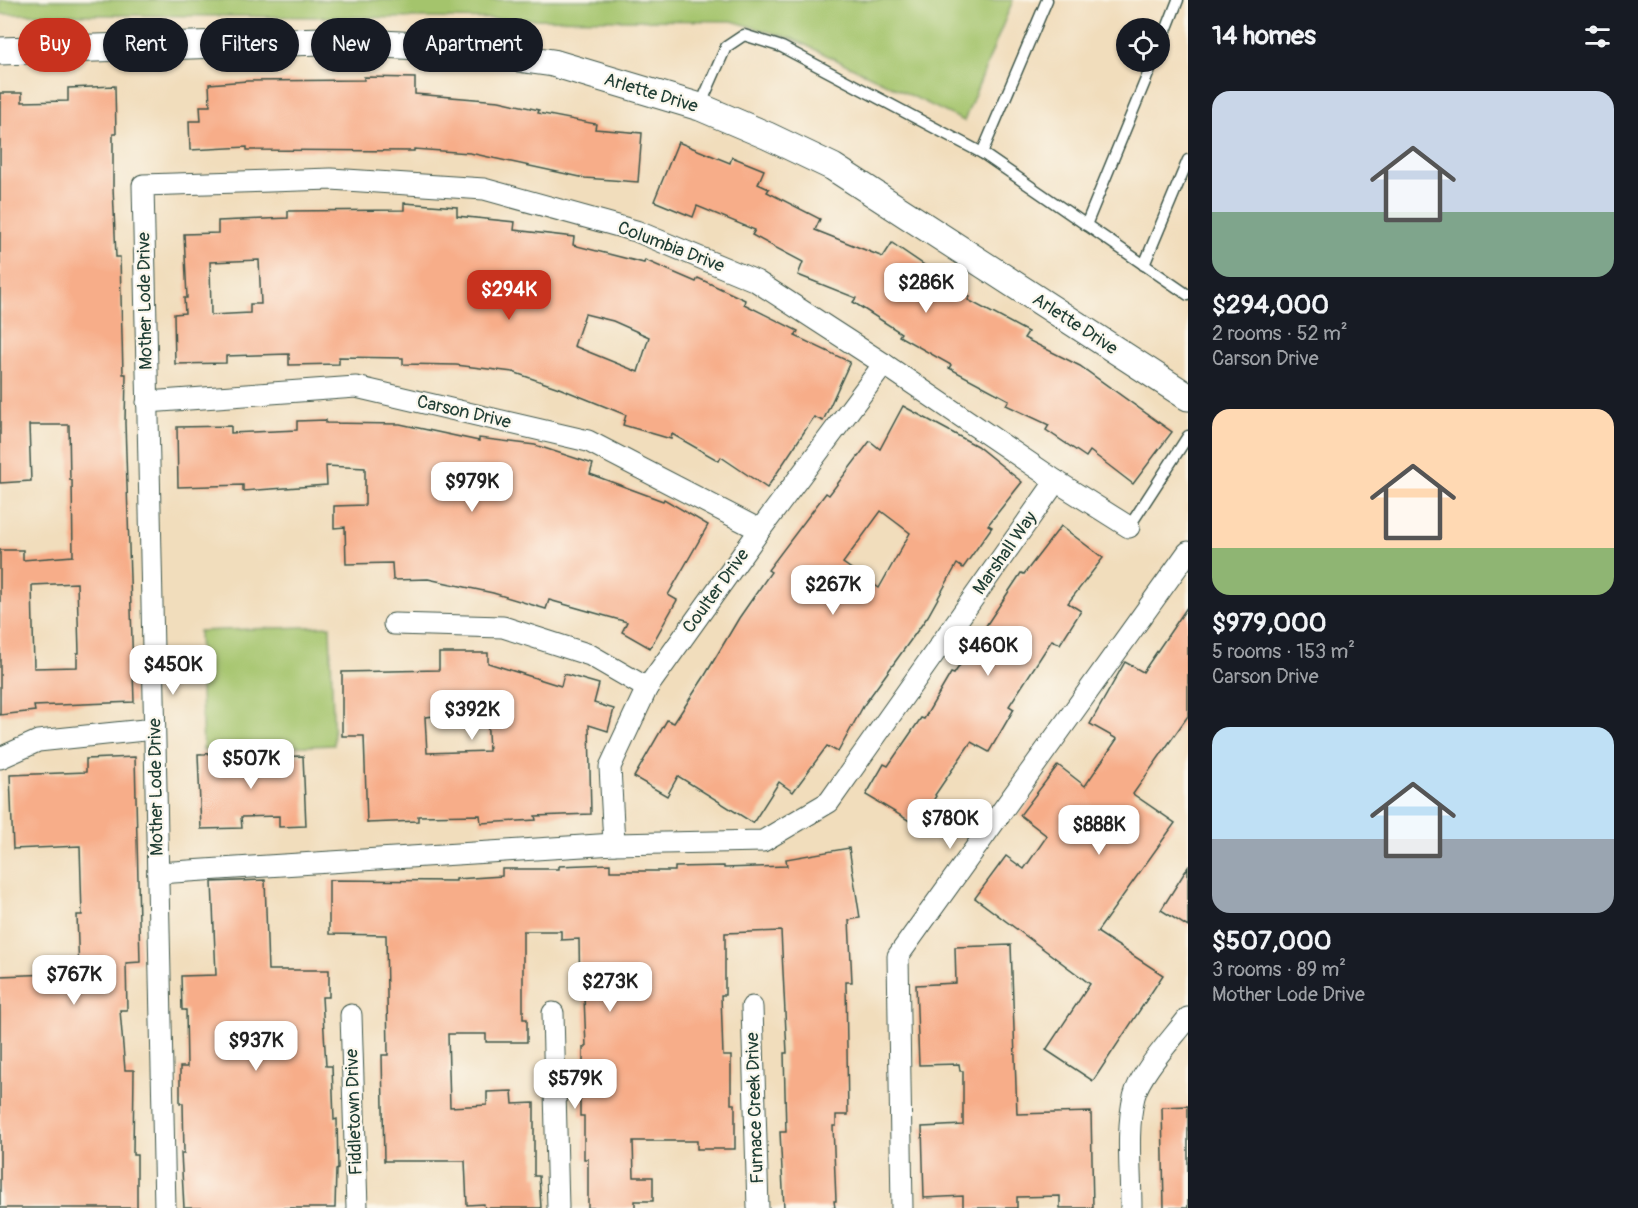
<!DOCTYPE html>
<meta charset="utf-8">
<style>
:root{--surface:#171b24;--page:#242831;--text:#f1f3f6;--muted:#9ea1a6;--accent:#c8321e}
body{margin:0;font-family:Pangolin,sans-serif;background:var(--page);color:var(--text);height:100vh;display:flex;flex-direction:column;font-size:22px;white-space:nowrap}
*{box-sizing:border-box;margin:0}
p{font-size:20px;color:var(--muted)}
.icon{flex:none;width:33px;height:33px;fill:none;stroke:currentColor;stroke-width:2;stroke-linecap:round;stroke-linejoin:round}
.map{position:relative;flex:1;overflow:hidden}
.panel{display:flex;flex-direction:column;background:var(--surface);width:450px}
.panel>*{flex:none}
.hud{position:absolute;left:18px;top:18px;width:570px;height:54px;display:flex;gap:12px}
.fabs{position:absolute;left:1116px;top:18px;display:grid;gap:12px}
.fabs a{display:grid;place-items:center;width:54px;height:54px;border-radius:50%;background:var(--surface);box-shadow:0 2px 4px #0004;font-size:30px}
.price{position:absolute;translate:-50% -51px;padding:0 14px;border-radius:12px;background:#fff;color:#222;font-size:20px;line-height:39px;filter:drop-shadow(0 2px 3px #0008)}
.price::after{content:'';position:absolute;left:50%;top:36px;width:18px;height:14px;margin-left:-9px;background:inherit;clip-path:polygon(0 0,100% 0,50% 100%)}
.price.current{background:var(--accent);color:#fff}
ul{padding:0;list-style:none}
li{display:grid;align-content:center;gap:12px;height:318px;padding:0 24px}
li span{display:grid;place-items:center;height:186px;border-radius:18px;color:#555}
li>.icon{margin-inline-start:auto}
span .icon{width:108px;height:108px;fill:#fffc;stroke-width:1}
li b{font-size:26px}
h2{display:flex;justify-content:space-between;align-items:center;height:72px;padding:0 24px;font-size:26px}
.tag{padding:0 21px;border-radius:27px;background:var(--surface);box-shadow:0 2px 4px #0004;font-size:21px;line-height:54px}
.tag.current{background:var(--accent);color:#fff}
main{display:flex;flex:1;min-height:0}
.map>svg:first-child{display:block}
</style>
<main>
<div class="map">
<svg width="1188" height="1208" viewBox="0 0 1188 1208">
<rect width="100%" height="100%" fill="#fbf7ec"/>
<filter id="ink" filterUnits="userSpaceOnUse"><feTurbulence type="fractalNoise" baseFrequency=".0167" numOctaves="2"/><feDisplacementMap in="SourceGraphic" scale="12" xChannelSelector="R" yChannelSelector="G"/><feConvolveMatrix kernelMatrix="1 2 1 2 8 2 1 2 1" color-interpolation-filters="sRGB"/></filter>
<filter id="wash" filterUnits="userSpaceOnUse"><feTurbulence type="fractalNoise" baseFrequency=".008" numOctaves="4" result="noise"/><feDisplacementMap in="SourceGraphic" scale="24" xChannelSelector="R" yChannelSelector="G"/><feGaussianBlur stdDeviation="1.35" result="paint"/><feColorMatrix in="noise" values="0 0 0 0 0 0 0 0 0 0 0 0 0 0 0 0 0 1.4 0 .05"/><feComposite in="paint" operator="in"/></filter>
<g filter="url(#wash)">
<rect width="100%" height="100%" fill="#f1ddbc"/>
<!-- green -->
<g fill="#a4c46c" stroke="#628050" stroke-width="1.5">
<polygon points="0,0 1013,0 964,121 793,39 732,21 0,14"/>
<polygon points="330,626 334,745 203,750 199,631"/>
</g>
<g id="blocks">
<!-- building -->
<g fill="#f7ad89" fill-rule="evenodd">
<polygon points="364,77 415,78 415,94 499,101 539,110 538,113 596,124 595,129 642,133 638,182 585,178 470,153 414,149 414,151 247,150 247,147 190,150 189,121 201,121 200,106 210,106 209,84 247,81 364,80"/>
<path d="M115 86 116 134H113V187L116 257H120L123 374H126L125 423 134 702 34 706 35 711 0 715V550H23V560L73 556 72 480H70L69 425H29L31 481 0 483V93H22V102L68 101V88ZM77 583 79 653H77V667L34 668 32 585Z"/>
<polygon points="678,142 730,163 732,157 764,170 758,184 769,189 767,192 820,219 815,230 883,257 892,243 933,271 930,275 970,297 968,300 1028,332 1024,338 1080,366 1172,432 1133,484 1090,451 1086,457 1046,430 1049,425 1006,405 1009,400 949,368 951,365 899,336 901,333 853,302 856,298 798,275 803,262 752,235 755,230 697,206 693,217 654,201"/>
<path d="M404 203 457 207V216L515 222 514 230 574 237 573 245 644 263 645 260 696 282 698 278 745 300 744 304 798 331 795 336 850 362 823 421 814 417 767 488 721 457 719 461 672 434 671 439 623 425 626 415 559 388 513 372 456 365 403 364V358L339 357V364L289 365V354L226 356V363L175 364 174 314 185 313 184 298H187L184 234 218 233V221L288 218V211L404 210ZM259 260 261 304H250V313L211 315 210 262ZM585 314 613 321 649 337 638 372 574 346Z"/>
<path d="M903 406 977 446 1022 482 988 525 992 527 963 568 957 564 928 616 864 705 838 752 827 746 793 792 779 782 753 823 678 776 667 796 634 777 667 720 674 723 704 677 739 618 771 572 768 570 826 493 829 495 870 441 880 449ZM881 511 910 533 879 588 843 563Z"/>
<polygon points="326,420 326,423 400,424 479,441 479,438 535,445 593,464 590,474 663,501 664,499 708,525 668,595 677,600 650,648 622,632 627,622 549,600 546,609 493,593 428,579 393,580 392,563 346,564 345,527 334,528 334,506 365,505 365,468 326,466 327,485 243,491 243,485 178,487 177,427 231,426 231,433 297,430 297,421"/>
<polygon points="1061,526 1103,558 1068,603 1081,611 1060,644 1052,640 1009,706 1014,709 989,752 971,742 935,795 936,796 918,826 866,795 884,764 888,766 921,718 924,719 951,673 954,674 1021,573 1024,574"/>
<polygon points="1188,606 1188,716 1133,794 1175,823 1097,932 1163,975 1093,1081 1046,1050 1090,984 975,898 1006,856 1024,869 1047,836 1020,815 1058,765 1085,786 1117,739 1090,724 1125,662 1143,672"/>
<path d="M439 653H488V663L561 686 564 674 599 684 594 703 614 709 608 731 589 725 591 814 535 816 536 820 481 823 480 815 418 816V821L367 823 364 736H342V672L439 670ZM435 714H487L489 751 427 753 425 717 435 716Z"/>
<polygon points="239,753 239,758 303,756 306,826 279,827 279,816 241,817 242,828 201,829 198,754"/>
<polygon points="135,757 140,962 126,963 127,1010 120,1010 125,1070 134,1070 133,1155 137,1155 137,1208 0,1208 0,976 79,973 77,915 82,915 80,846 13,849 10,775 86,772 86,759"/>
<polygon points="849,848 860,918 849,920 852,982 846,982 848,1115 836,1115 836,1126 833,1126 836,1201 834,1201 835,1208 784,1208 780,1132 786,1132 784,1053 787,1053 781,931 725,933 725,995 721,995 723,1056 731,1056 731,1104 735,1104 735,1149 697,1149 697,1141 633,1141 634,1177 653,1177 653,1201 635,1201 635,1208 588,1208 588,1159 584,1159 584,1116 580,1116 580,1091 583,1091 583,1047 586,1047 584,997 580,997 579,939 561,940 561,931 523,931 523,1019 527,1019 527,1042 486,1042 486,1034 448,1034 450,1107 487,1105 487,1092 512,1091 513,1104 534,1103 534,1176 539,1176 541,1208 485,1208 484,1204 467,1205 465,1161 384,1161 382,1055 388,1055 386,935 329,934 329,880 456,881 456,879 502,876 502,869 559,869 559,866 610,864 610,871 675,871 675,867 724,866 724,868 787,866 786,859"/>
<polygon points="1188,867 1188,927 1161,910"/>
<polygon points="265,880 268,970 329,970 329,997 322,997 326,1066 332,1066 334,1120 337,1119 338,1169 336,1170 335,1208 184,1208 181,1153 184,1153 183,1103 180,1103 180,1067 187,1067 186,1010 182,1010 181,976 216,975 212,882"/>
<polygon points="1011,945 1017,1114 1091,1112 1093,1208 1060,1208 1060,1196 1017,1197 1017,1208 963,1208 963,1196 924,1198 922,1127 963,1125 963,1071 960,1071 959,1064 919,1065 916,985 956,983 955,947"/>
<polygon points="1188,1106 1188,1208 1164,1208 1162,1107"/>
</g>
</g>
</g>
<g filter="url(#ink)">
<use href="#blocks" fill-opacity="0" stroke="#3e5548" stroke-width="1.5"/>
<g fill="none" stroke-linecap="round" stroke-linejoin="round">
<!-- service casing -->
<g stroke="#3e5548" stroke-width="13">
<g id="service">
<polyline points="1160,46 1178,0"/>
<polyline points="700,106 726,47 744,35 782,47 982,153 1047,0"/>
<polyline points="982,153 1188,295"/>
<polyline points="1086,225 1153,62"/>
<polyline points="1144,265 1188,160"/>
<polyline points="1129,527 1188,436"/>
</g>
</g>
<!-- minor casing -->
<g stroke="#3e5548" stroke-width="23">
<g id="minor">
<polyline points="147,402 356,387 588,441 760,530"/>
<polyline points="394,624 503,627 590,655 647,688"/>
<polyline points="0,758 38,741 154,729"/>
<polyline points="614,844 610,767 647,688 760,530 884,364"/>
<polyline points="158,873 614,844 763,841 829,802 1056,481"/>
<polyline points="752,1007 758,1208"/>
<polyline points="553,1013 558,1208"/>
<polyline points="351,1015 357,1208"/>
<polyline points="165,1208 143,185 331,179 484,189 636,231 756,281 884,364 1056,481 1129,527"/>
<polyline points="902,1208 898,956 1188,552"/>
<path d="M1131 1208C1131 1175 1126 1129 1134 1097 1139 1074 1173 1038 1188 1018"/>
</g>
</g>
<!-- tertiary casing -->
<g stroke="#3e5548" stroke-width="29">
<polyline id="tertiary" points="0,51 323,41 439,47 553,63 700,107 768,136 833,167 1188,397"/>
</g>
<!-- service -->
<use href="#service" stroke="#fff" stroke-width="10"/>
<!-- minor -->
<use href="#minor" stroke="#fff" stroke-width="21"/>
<!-- tertiary -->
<use href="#tertiary" stroke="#fff" stroke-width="27"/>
</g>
</g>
<g text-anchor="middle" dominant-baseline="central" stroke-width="4.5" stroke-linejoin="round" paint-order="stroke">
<!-- street labels -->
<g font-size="18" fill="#1f3d34" stroke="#fbf7ec">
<text transform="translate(651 93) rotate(17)">Arlette Drive</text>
<text transform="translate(671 247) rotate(21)">Columbia Drive</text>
<text transform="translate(145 301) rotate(-91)">Mother Lode Drive</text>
<text transform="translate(1075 324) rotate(33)">Arlette Drive</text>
<text transform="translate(464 412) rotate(13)">Carson Drive</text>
<text transform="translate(1005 553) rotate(-55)">Marshall Way</text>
<text transform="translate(716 591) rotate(-54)">Coulter Drive</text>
<text transform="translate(156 787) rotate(-91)">Mother Lode Drive</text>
<text transform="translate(755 1108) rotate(-92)">Furnace Creek Drive</text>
<text transform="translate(354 1112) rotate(-92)">Fiddletown Drive</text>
</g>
</g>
</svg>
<div class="fabs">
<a><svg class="icon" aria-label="locate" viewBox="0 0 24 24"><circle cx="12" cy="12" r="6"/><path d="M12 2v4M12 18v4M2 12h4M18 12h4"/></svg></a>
</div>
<b class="price" style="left:926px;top:314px">$286K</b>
<b class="price current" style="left:509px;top:321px">$294K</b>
<b class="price" style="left:472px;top:513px">$979K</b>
<b class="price" style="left:833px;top:616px">$267K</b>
<b class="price" style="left:988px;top:677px">$460K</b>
<b class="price" style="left:173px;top:696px">$450K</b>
<b class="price" style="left:472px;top:741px">$392K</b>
<b class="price" style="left:251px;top:790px">$507K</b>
<b class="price" style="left:950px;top:850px">$780K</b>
<b class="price" style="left:1099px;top:856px">$888K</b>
<b class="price" style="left:74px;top:1006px">$767K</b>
<b class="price" style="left:610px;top:1013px">$273K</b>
<b class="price" style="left:256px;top:1072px">$937K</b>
<b class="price" style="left:575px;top:1110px">$579K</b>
<div class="hud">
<a class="tag current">Buy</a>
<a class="tag">Rent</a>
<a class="tag">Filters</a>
<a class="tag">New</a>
<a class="tag">Apartment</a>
</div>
</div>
<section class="panel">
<h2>14 homes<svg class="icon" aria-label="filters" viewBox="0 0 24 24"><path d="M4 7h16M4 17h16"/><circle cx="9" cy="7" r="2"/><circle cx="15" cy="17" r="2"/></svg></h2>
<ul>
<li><span style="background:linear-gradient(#c9d6e8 65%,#7fa58c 0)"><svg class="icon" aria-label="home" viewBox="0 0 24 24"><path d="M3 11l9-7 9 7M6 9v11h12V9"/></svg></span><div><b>$294,000</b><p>2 rooms · 52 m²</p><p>Carson Drive</p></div></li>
<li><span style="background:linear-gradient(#ffd9b3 75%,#8fb573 0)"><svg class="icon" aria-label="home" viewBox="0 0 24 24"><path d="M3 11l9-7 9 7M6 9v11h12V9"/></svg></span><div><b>$979,000</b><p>5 rooms · 153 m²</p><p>Carson Drive</p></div></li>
<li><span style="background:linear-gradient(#bfe0f5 60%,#9aa5b1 0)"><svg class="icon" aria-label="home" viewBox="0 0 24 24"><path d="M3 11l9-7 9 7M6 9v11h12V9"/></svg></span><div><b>$507,000</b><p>3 rooms · 89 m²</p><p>Mother Lode Drive</p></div></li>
</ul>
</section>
</main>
